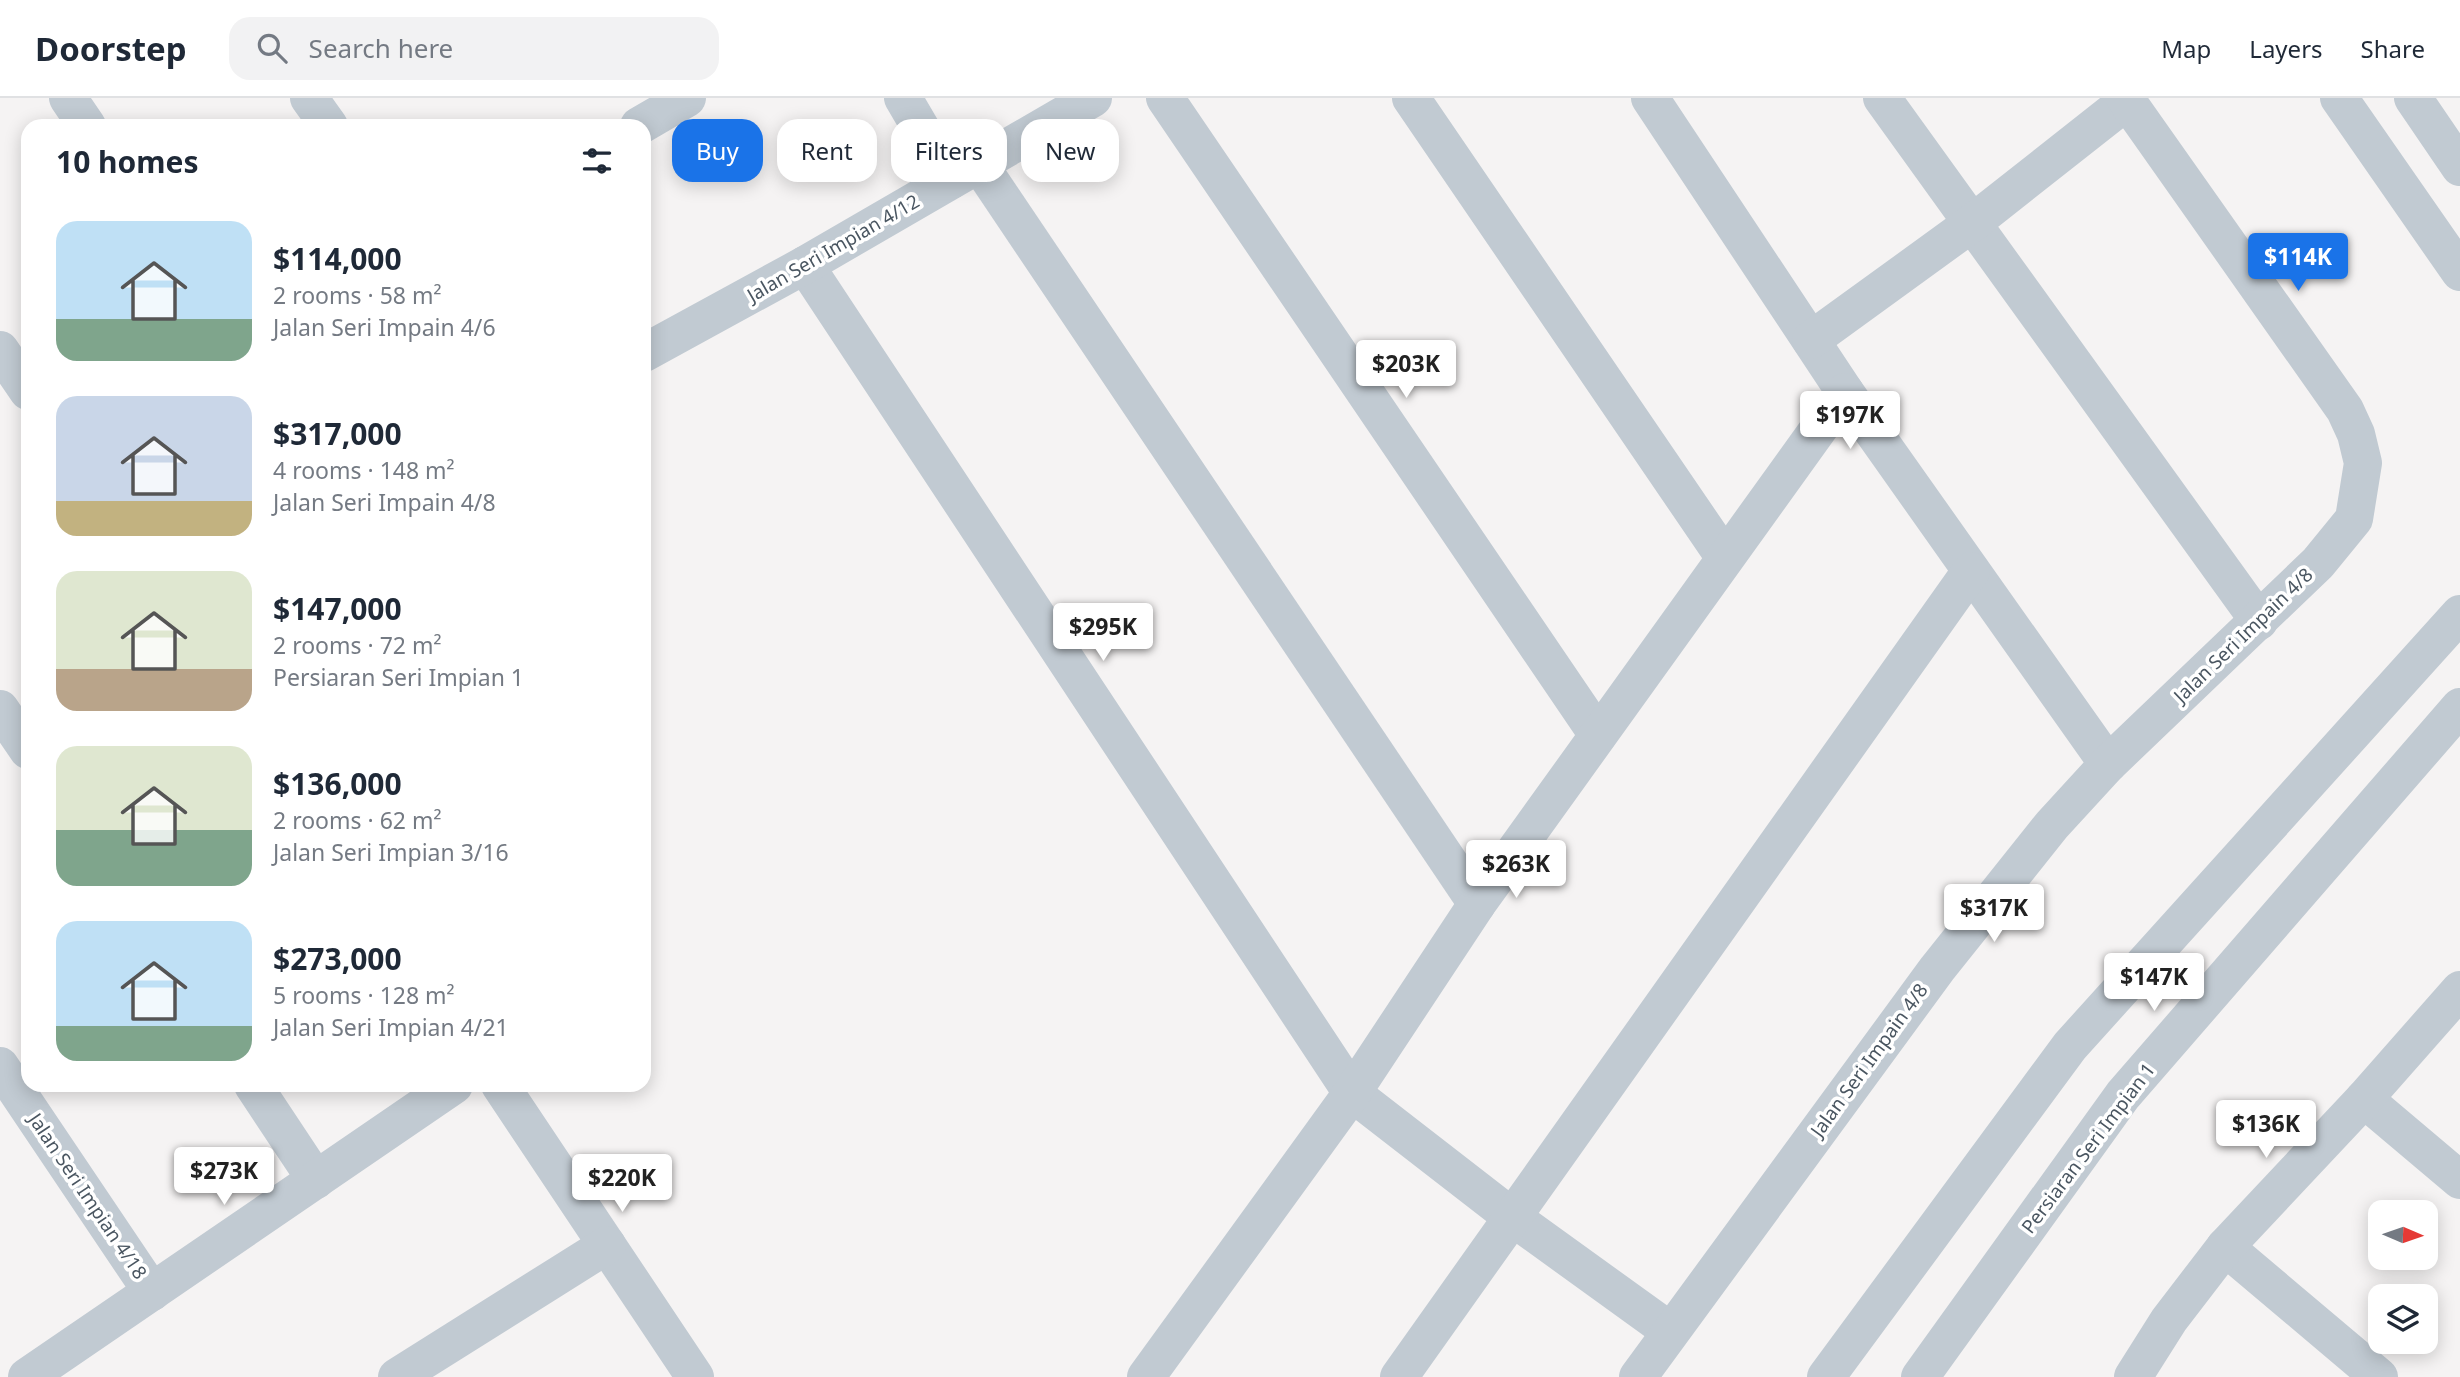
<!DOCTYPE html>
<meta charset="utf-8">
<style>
:root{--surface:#fff;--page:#f2f2f3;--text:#1f2937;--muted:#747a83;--line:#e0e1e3;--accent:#1a73e8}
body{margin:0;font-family:"Noto Sans",sans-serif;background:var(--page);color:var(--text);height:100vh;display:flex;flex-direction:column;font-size:26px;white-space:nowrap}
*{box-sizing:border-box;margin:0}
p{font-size:23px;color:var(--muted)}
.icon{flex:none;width:38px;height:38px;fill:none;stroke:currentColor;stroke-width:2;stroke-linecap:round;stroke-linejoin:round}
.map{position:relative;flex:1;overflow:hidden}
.sheet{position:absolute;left:21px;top:21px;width:630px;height:973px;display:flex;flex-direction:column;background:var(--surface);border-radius:21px;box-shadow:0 4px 18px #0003}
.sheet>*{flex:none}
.top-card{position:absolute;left:672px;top:21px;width:665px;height:63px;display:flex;gap:14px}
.needle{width:46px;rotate:92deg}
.tools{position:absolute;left:2368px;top:1102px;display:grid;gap:14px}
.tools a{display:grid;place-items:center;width:70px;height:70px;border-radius:14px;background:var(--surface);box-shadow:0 4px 18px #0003;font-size:35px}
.price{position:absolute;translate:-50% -60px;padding:0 16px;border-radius:7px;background:#fff;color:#222;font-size:23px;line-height:46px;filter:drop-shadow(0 2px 4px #0008)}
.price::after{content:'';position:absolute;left:50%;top:42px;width:21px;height:16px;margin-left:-10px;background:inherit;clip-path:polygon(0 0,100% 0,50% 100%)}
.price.current{background:var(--accent);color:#fff}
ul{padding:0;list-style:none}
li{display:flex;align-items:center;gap:21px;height:175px;padding:0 35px}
li span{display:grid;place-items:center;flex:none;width:196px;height:140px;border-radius:21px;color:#555}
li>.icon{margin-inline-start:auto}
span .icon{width:84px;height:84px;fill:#fffc;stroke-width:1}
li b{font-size:30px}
h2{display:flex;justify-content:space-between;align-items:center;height:84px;padding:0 35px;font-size:30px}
.tag{padding:0 24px;border-radius:21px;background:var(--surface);box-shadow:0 4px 18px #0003;font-size:24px;line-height:63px}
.tag.current{background:var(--accent);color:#fff}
header{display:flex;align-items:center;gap:42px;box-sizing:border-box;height:98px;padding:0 35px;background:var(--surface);border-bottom:2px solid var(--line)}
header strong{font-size:33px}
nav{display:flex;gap:38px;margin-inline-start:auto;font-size:24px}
.search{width:490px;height:63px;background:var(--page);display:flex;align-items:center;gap:18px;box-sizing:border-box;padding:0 24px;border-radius:21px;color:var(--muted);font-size:26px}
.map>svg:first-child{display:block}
</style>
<header>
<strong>Doorstep</strong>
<div class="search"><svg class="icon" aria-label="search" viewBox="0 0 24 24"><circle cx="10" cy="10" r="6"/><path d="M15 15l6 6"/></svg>Search here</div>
<nav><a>Map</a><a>Layers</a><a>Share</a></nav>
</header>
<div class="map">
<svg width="2460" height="1279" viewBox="0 0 2460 1279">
<rect width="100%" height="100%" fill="#f5f3f3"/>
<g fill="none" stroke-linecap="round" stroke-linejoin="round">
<!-- minor -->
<g stroke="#c1cad2" stroke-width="38">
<polyline points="68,0 87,28"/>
<polyline points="309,0 329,28"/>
<polyline points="903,0 951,82"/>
<polyline points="1165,0 1598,637"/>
<polyline points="1411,0 1725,460"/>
<polyline points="1650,0 1845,294 2108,666"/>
<polyline points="1882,0 2259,523"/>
<polyline points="2339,0 2460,174"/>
<polyline points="2413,0 2460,69"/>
<polyline points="639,28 687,0"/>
<polyline points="979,66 1477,806"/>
<polyline points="805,167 1352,995 1512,1119 1670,1233"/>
<polyline points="1811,242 1971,126 2127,3"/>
<polyline points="0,252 28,293"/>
<polyline points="644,255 805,167 1093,0"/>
<polyline points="0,611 28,652"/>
<polyline points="0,968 152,1194"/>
<polyline points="253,987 316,1082"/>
<polyline points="500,987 695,1279"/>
<polyline points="2364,1001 2460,1082"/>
<polyline points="2225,1149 2379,1279"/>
<polyline points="27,1279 454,987"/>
<polyline points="397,1279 607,1147"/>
<polyline points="1146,1279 1352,995 1477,806 1845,294"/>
<polyline points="1399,1279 1971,473"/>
<polyline points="1638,1279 1937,871 2052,727 2108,666 2318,465 2354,421 2363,365 2356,336 2345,312 2125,0"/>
<polyline points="1826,1279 2070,948 2460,516"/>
<polyline points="1920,1279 2123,997 2460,609"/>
<polyline points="2133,1279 2169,1222 2225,1149 2364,1001 2460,892"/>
</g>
</g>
<g text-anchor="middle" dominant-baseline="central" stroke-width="7" stroke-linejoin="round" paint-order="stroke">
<!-- street labels -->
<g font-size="19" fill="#4a5661" stroke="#fff">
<text transform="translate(833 150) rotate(-30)">Jalan Seri Impian 4/12</text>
<text transform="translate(2243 537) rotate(-44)">Jalan Seri Impain 4/8</text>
<text transform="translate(1869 962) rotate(-54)">Jalan Seri Impain 4/8</text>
<text transform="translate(2088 1050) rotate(-53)">Persiaran Seri Impian 1</text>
<text transform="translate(88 1098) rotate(56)">Jalan Seri Impian 4/18</text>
</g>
</g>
</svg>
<div class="tools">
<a><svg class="needle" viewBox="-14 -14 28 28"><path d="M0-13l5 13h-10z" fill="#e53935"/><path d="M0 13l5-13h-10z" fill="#747a83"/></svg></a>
<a><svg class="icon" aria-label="layers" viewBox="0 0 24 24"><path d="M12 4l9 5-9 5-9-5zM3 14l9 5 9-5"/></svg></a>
</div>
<b class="price current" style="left:2298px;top:195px">$114K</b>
<b class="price" style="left:1406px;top:302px">$203K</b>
<b class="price" style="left:1850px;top:353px">$197K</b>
<b class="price" style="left:1103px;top:565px">$295K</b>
<b class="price" style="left:1516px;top:802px">$263K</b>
<b class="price" style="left:1994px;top:846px">$317K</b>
<b class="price" style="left:2154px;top:915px">$147K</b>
<b class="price" style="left:2266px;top:1062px">$136K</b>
<b class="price" style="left:224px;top:1109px">$273K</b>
<b class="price" style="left:622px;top:1116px">$220K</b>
<div class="top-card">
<a class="tag current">Buy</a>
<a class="tag">Rent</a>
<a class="tag">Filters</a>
<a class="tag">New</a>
</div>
<section class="sheet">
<h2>10 homes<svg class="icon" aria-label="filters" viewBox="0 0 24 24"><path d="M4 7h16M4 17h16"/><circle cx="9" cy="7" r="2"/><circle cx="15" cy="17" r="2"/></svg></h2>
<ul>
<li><span style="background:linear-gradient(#bfe0f5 70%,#7fa58c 0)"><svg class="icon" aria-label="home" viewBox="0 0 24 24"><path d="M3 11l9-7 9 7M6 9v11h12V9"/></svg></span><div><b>$114,000</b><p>2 rooms · 58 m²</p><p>Jalan Seri Impain 4/6</p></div></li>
<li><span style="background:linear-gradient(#c9d6e8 75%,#c2b280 0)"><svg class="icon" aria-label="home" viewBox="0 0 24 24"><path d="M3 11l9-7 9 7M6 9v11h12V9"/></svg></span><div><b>$317,000</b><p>4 rooms · 148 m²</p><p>Jalan Seri Impain 4/8</p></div></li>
<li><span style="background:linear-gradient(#dfe7d0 70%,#b9a48a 0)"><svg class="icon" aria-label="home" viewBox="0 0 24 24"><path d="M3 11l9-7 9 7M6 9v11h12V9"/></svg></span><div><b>$147,000</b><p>2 rooms · 72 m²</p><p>Persiaran Seri Impian 1</p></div></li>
<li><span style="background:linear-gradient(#dfe7d0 60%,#7fa58c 0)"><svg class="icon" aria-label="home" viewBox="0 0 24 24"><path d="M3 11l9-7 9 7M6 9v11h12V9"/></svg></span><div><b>$136,000</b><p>2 rooms · 62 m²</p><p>Jalan Seri Impian 3/16</p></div></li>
<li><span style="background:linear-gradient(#bfe0f5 75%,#7fa58c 0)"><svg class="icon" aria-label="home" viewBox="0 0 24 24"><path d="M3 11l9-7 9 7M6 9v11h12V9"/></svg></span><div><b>$273,000</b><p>5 rooms · 128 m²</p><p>Jalan Seri Impian 4/21</p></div></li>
</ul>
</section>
</div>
